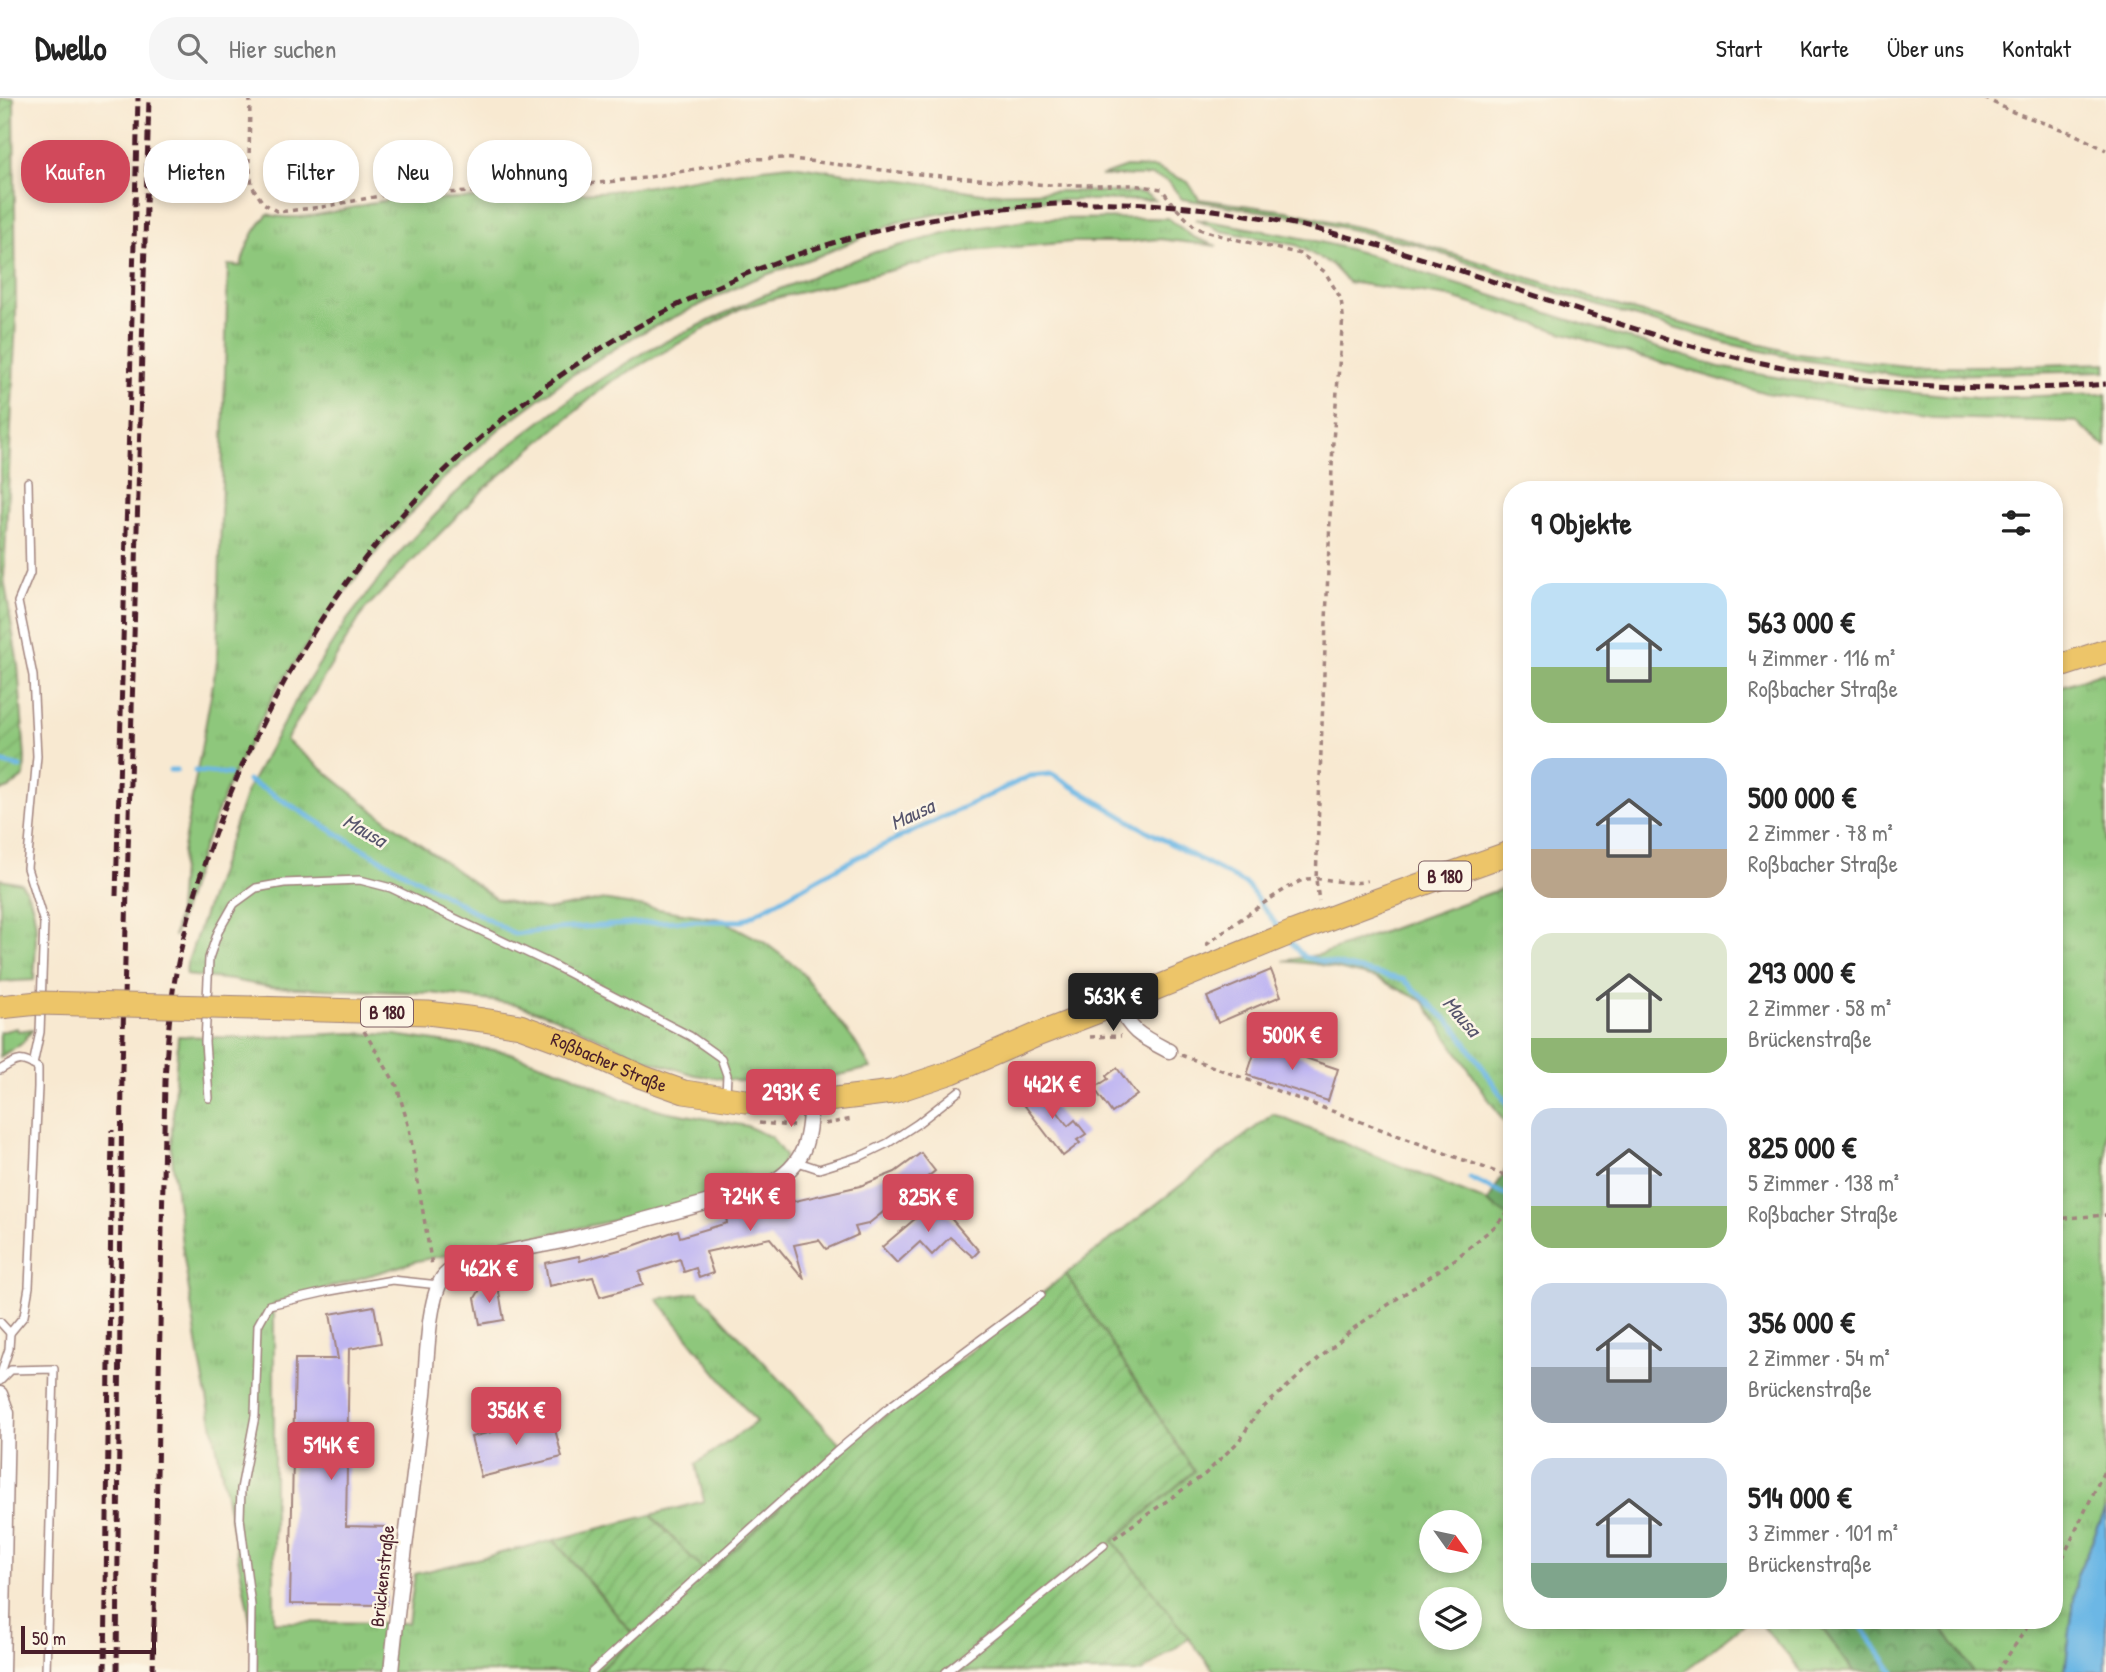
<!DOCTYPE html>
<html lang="de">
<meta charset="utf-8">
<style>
:root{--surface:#fff;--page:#f6f6f6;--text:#222;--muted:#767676;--line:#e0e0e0;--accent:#d1495b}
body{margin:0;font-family:"Patrick Hand",sans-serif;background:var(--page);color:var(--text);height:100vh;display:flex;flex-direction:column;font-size:26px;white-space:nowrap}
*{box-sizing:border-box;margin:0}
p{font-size:23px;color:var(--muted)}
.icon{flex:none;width:38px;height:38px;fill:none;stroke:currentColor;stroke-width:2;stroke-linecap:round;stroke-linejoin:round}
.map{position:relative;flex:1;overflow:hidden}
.drawer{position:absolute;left:1503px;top:383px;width:560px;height:1148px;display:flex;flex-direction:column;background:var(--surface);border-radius:28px;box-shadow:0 4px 10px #0003}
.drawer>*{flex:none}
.top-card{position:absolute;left:21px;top:42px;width:665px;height:63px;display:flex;gap:14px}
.needle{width:46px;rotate:123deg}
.tools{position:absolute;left:1419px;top:1412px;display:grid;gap:14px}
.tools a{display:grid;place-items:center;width:63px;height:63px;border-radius:50%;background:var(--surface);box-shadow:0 4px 10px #0003;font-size:35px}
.scale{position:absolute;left:21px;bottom:18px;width:135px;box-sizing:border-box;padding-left:7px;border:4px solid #4a1f2b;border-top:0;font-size:19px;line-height:24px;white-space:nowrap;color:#4a1f2b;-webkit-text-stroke:5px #fcf5e5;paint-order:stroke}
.price{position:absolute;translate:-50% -60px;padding:0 16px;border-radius:7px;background:var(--accent);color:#fff;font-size:23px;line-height:46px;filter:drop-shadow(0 2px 4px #0008)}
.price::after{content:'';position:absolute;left:50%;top:42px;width:21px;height:16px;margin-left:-10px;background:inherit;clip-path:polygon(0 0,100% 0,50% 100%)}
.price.active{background:#222;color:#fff}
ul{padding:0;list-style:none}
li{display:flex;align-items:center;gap:21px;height:175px;padding:0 28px}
li span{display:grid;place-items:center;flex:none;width:196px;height:140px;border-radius:21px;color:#555}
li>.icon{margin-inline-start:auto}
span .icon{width:84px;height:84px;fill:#fffc;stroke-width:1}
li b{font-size:30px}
h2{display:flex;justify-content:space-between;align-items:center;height:84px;padding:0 28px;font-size:30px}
.tag{padding:0 24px;border-radius:28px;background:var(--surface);box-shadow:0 4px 10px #0003;font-size:24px;line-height:63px}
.tag.active{background:var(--accent);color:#fff}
header{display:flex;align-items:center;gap:42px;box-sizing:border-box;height:98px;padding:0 35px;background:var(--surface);border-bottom:2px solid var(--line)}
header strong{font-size:33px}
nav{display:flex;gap:38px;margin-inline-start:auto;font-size:24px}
.search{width:490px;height:63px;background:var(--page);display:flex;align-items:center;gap:18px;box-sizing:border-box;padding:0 24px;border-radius:28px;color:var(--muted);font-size:26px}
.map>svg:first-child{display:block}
</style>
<header>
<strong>Dwello</strong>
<div class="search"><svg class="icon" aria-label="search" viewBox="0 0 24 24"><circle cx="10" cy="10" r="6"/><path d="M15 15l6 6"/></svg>Hier suchen</div>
<nav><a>Start</a><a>Karte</a><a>Über uns</a><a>Kontakt</a></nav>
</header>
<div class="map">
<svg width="2106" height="1574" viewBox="0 0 2106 1574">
<defs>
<pattern id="grass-tufts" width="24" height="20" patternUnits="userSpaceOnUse" patternTransform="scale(1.75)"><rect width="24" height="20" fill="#8ec77b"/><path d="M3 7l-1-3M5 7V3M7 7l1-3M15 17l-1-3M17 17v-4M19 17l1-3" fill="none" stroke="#7caa6a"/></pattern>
<pattern id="forest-crowns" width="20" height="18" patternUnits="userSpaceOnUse" patternTransform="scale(1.75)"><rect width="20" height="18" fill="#72ac6b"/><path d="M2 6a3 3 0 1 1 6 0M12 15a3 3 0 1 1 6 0" fill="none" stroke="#608b58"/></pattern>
<pattern id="garden-furrows" width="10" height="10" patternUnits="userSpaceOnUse" patternTransform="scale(1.75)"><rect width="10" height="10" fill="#8ec77b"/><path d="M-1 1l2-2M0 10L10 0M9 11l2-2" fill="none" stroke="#7caa6a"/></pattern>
</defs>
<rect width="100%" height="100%" fill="#fcf5e5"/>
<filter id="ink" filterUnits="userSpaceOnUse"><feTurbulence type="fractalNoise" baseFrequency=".0143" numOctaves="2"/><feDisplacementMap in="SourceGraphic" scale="14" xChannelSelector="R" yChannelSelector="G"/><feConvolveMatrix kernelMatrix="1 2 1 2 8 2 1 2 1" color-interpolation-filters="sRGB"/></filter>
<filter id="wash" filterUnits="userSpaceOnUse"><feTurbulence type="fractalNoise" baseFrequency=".00686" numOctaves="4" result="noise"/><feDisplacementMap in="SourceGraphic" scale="28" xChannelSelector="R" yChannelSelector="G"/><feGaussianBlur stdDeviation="1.57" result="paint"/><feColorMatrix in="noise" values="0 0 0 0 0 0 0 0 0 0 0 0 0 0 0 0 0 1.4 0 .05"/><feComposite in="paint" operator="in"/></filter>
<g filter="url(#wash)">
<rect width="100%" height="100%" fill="#f8e9d1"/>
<!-- grass -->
<g fill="url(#grass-tufts)" stroke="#6c7353" stroke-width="2" fill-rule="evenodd">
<path d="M791 67 867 78 904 82 981 95 1067 93 1144 95 1155 102H1049L974 109 898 124 821 157 752 182 637 237 566 281 499 331 443 381 387 441 332 511 276 592 230 683 201 755 174 839 178 814 182 755 217 564 228 167 241 168C246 148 253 132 268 116 299 127 355 107 388 102 407 100 428 102 447 101 497 100 546 98 596 94 662 90 724 72 791 67Z"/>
<polygon points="1126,69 1156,70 1188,84 1199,101 1287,113 1400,139 1628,211 1797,256 1905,268 2006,268 2106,265 2106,273 1899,278 1798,261 1725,245 1609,211 1517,182 1417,147 1293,118 1182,101 1168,83 1151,78 1101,78"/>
<polygon points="1168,120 1193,139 1217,148 1159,141 1126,144 1072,144 971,153 768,202 740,211 609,285 484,391 365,511 286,642 373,712 496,801 545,812 602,802 720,821 764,844 798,870 855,944 871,970 826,980 787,983 741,983 695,977 642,960 554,919 515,906 431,895 270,889 232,882 186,877 187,866 247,692 295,604 347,522 401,453 456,395 511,346 577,296 646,253 759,199 875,154 952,134 1031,121"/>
<path d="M1195 121C1272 134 1351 146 1424 176L1719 269 1792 282 1976 300 2106 296V349L2076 324 1934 320 1766 295 1625 254 1449 199 1348 184 1332 167 1296 147 1221 133Z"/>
<polygon points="2103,574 2106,581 2106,1411 2077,1477 2065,1574 1973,1574 1938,1523 2054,1522 2054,591"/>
<path d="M0 781 21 785C42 810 35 851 34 882L0 884Z"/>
<polygon points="1512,787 1512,1036 1423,903 1376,880 1317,866 1284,863 1322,856"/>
<polygon points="17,930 18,933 33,931 23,944 0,959 0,934"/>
<polygon points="351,935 395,937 507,954 571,976 622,1001 664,1013 747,1028 771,1039 785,1058 779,1073 753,1094 417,1163 274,1206 274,1524 408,1525 415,1476 554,1442 636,1540 598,1574 257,1574 251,1527 199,1257 182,1147 171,1049 178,938 245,940"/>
<path d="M1273 1016 1488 1104 1512 1121V1522L1747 1523 1684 1574H1215L1113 1443 1194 1373 1066 1176ZM1432 1424H1470V1463H1432ZM1432 1502H1470V1540H1432Z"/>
<polygon points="698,1194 844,1350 707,1477 651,1417 704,1403 696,1366 756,1324 657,1201"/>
<polygon points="1758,1523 1817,1523 1854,1574 1802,1574"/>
</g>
<!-- forest -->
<g fill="url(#forest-crowns)" stroke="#5e664b" stroke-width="2">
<polygon points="1512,1059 1512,1121 1488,1104"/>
<polygon points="1817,1523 1938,1523 1973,1574 1854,1574"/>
</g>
<!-- garden -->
<g fill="url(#garden-furrows)" stroke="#6c7353" stroke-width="2">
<polygon points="0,0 14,0 16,221 4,480 18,567 25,660 24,679 9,690 0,693"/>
<polygon points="1066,1176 1194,1373 1113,1443 1189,1540 1142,1574 598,1574 636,1540 554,1442 651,1417 707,1476 844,1350 926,1284 963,1260"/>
</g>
<!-- water -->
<polygon fill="#6cb7e5" stroke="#5b6b88" stroke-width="2" points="2106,1411 2106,1574 2065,1574 2077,1477"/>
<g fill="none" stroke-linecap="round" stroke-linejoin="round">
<!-- stream -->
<g stroke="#6cb7e5" stroke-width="5">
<polyline points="0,664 20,669"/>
<polyline points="170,672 177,672"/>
<polyline points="195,673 229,676"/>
<polyline points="248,683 266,692 349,743 514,836 556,831 675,823 742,823 852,762 1030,678 1052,676 1140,729 1247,787 1281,833"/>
<polyline points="1290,843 1304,859 1404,882 1455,929 1512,1013"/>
<polyline points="1470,1080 1512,1100"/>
<polyline points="1857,1522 1893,1574"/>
</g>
</g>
<g id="blocks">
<!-- building -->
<g fill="#bfb6f2">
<polygon points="1271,872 1281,898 1218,925 1207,899"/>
<polygon points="1258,944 1338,971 1328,1003 1247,977"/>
<polygon points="1117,970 1137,997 1112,1015 1094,990 1108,981 1106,978"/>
<polygon points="1037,986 1068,1028 1075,1022 1086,1036 1077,1042 1080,1045 1063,1058 1019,1000"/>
<polygon points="921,1055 935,1073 868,1126 855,1129 858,1137 826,1151 819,1142 794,1147 804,1181 770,1140 706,1154 713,1175 699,1180 696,1170 684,1174 680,1161 639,1174 643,1187 600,1199 593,1179 549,1188 545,1165 579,1158 580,1163 630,1149 678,1132 680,1139 727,1125 726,1119 860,1088 895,1074"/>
<polygon points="936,1103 979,1153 973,1159 950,1139 932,1157 920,1144 897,1165 882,1149"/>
<polygon points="498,1188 504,1222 480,1226 475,1200 481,1190"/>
<polygon points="374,1208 381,1245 349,1251 346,1428 387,1429 386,1507 290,1506 295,1261 338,1261 330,1216"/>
<polygon points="552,1319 562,1359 481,1379 471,1339"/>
</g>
</g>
</g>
<g filter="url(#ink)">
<use href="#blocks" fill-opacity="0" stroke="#a1847e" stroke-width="2"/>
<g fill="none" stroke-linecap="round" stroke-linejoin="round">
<!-- service casing -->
<g stroke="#a1847e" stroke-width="10">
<g id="service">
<polyline points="28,384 30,475 18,504 33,578 37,658 27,770 44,825 40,934 33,967"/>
<path d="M0 972C16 962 20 958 38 970V989L29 1189 24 1218 10 1235 9 1251 0 1278"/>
<polyline points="209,1000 205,944 209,860 218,834 234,806 256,790 284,785 360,782 391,790 551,866 690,938 721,960 727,977 726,996"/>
<polyline points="798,1064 819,1071 861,1058 888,1045 917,1026 959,993"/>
<polyline points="0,1224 10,1235"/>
<polyline points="0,1283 11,1272 54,1271 46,1574"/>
<polyline points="250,1574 251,1508 240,1420 241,1391 255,1318 258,1227 269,1207 330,1193 392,1182 439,1187"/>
<polyline points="592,1574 836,1354 888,1310 1041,1197"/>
<polyline points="946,1574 1104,1447"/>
</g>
</g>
<!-- minor casing -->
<g stroke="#a1847e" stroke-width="17">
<g id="minor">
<path d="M1117 906C1133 936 1140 938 1169 953"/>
<polyline points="0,1296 7,1315 2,1574"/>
<path d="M391 1574C400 1481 413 1388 424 1296 427 1268 427 1197 445 1177 463 1158 544 1148 571 1141 638 1124 705 1106 770 1086 806 1065 808 1044 811 1004"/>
</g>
</g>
<!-- primary casing -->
<g stroke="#a1847e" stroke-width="25">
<g id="primary">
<polyline points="2054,570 2106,553"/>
<path id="s1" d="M253 910 428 915 483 922 520 928 569 946 642 979 684 994 746 1003 811 1004 892 994 952 974 1039 936 1117 906 1293 834 1378 802 1512 754"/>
</g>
</g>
<!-- path -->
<g stroke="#a1847e" stroke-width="3.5" stroke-dasharray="5 5" stroke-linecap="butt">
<polyline points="250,0 249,64 252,88 263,105 278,114 322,109 390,96 524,93 644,80 753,61 784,60 907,75 1049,87 1132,87 1162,91 1174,108 1196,130 1225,139 1301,156 1325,174 1341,201 1343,218 1333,343 1316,782 1319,803"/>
<polyline points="1984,0 2013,14 2072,35 2106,52"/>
<path d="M1206 847C1223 834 1291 783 1307 781 1327 779 1347 788 1367 783"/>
<polyline points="364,933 397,988 409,1030 432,1168"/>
<polyline points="1090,939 1121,938"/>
<polyline points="1181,957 1512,1080"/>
<polyline points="759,1025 793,1028"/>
<polyline points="825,1026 852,1021"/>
<polyline points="2054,1121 2106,1117"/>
<polyline points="1114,1440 1205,1376 1239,1343 1257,1315 1354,1230 1454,1162 1494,1129 1512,1110"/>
<polyline points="2054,1478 2106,1369"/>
<polyline points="1997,1574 2032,1522"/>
</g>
<!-- service -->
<use href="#service" stroke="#fff" stroke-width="7"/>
<!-- minor -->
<use href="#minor" stroke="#fff" stroke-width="14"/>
<!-- primary -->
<use href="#primary" stroke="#edc569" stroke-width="23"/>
<!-- rail -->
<g stroke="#4a1f2b" stroke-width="5" stroke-dasharray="10 5" stroke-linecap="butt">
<polyline points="116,798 138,0"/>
<polyline points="105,1574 112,1032"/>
<polyline points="117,1574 122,971 149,0"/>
<path d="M153 1574 165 983C167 951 169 918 174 886 188 806 215 726 249 653 279 590 313 529 355 473 556 212 893 68 1221 113 1380 135 1528 200 1681 245 1817 284 1965 298 2106 286"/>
</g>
<!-- primary-bridge casing -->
<g stroke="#a1847e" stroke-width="25" stroke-linecap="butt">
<polyline id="primary-bridge" points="0,909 38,905 253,910"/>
</g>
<!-- primary-bridge -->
<use href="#primary-bridge" stroke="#edc569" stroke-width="23"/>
</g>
</g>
<g text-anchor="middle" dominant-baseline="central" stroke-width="5" stroke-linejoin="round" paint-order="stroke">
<!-- shield labels -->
<g fill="#fcf5e5" stroke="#7f5f63" stroke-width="2">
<rect x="1419" y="763.5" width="52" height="29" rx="5"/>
<rect x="361" y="899.5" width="52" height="29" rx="5"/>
</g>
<g font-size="18" font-weight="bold" fill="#4a1f2b">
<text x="1445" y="778">B 180</text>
<text x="387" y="914">B 180</text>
</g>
<!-- street labels -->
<g font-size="19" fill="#4a1f2b" stroke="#fcf5e5">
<text stroke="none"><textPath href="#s1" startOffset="364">Roßbacher Straße</textPath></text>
<text transform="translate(382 1478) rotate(-84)">Brückenstraße</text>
</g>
<!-- water labels -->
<g font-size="21" font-style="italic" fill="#56546c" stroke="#fcf5e5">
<text transform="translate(912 716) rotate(-25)">Mausa</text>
<text transform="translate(365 732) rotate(30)">Mausa</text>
<text transform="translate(1462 918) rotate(49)">Mausa</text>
</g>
</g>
</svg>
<div class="tools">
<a><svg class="needle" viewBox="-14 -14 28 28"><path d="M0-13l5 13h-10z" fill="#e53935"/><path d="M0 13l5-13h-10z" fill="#767676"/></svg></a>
<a><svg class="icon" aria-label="layers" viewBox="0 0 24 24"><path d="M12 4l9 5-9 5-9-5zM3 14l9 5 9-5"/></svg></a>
</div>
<div class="scale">50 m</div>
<b class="price active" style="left:1113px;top:935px">563K €</b>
<b class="price" style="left:1292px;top:974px">500K €</b>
<b class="price" style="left:1052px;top:1023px">442K €</b>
<b class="price" style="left:791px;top:1031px">293K €</b>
<b class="price" style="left:750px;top:1135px">724K €</b>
<b class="price" style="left:928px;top:1136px">825K €</b>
<b class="price" style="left:489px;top:1207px">462K €</b>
<b class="price" style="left:516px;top:1349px">356K €</b>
<b class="price" style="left:331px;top:1384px">514K €</b>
<div class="top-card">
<a class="tag active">Kaufen</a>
<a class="tag">Mieten</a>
<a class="tag">Filter</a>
<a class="tag">Neu</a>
<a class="tag">Wohnung</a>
</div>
<section class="drawer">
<h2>9 Objekte<svg class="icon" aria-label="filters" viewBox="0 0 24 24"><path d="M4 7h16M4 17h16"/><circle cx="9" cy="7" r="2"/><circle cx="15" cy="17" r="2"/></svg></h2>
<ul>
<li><span style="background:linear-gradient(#bfe0f5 60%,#8fb573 0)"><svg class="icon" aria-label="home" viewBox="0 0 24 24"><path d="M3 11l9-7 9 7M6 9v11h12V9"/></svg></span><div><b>563 000 €</b><p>4 Zimmer · 116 m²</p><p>Roßbacher Straße</p></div></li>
<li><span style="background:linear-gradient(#a9c7e8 65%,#b9a48a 0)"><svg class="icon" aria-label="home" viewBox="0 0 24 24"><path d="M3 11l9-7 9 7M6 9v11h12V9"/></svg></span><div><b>500 000 €</b><p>2 Zimmer · 78 m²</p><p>Roßbacher Straße</p></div></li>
<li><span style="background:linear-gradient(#dfe7d0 75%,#8fb573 0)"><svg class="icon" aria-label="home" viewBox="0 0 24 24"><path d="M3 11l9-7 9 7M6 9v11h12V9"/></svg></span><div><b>293 000 €</b><p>2 Zimmer · 58 m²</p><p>Brückenstraße</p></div></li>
<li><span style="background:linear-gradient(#c9d6e8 70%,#8fb573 0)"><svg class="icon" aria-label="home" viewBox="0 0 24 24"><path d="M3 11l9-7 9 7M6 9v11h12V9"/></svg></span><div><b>825 000 €</b><p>5 Zimmer · 138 m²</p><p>Roßbacher Straße</p></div></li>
<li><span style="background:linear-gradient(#c9d6e8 60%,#9aa5b1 0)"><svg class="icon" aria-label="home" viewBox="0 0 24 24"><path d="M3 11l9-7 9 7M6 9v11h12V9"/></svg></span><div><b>356 000 €</b><p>2 Zimmer · 54 m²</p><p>Brückenstraße</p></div></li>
<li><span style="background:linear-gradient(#c9d6e8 75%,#7fa58c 0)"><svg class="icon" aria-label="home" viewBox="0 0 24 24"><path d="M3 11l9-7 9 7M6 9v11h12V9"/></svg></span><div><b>514 000 €</b><p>3 Zimmer · 101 m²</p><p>Brückenstraße</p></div></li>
</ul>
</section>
</div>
